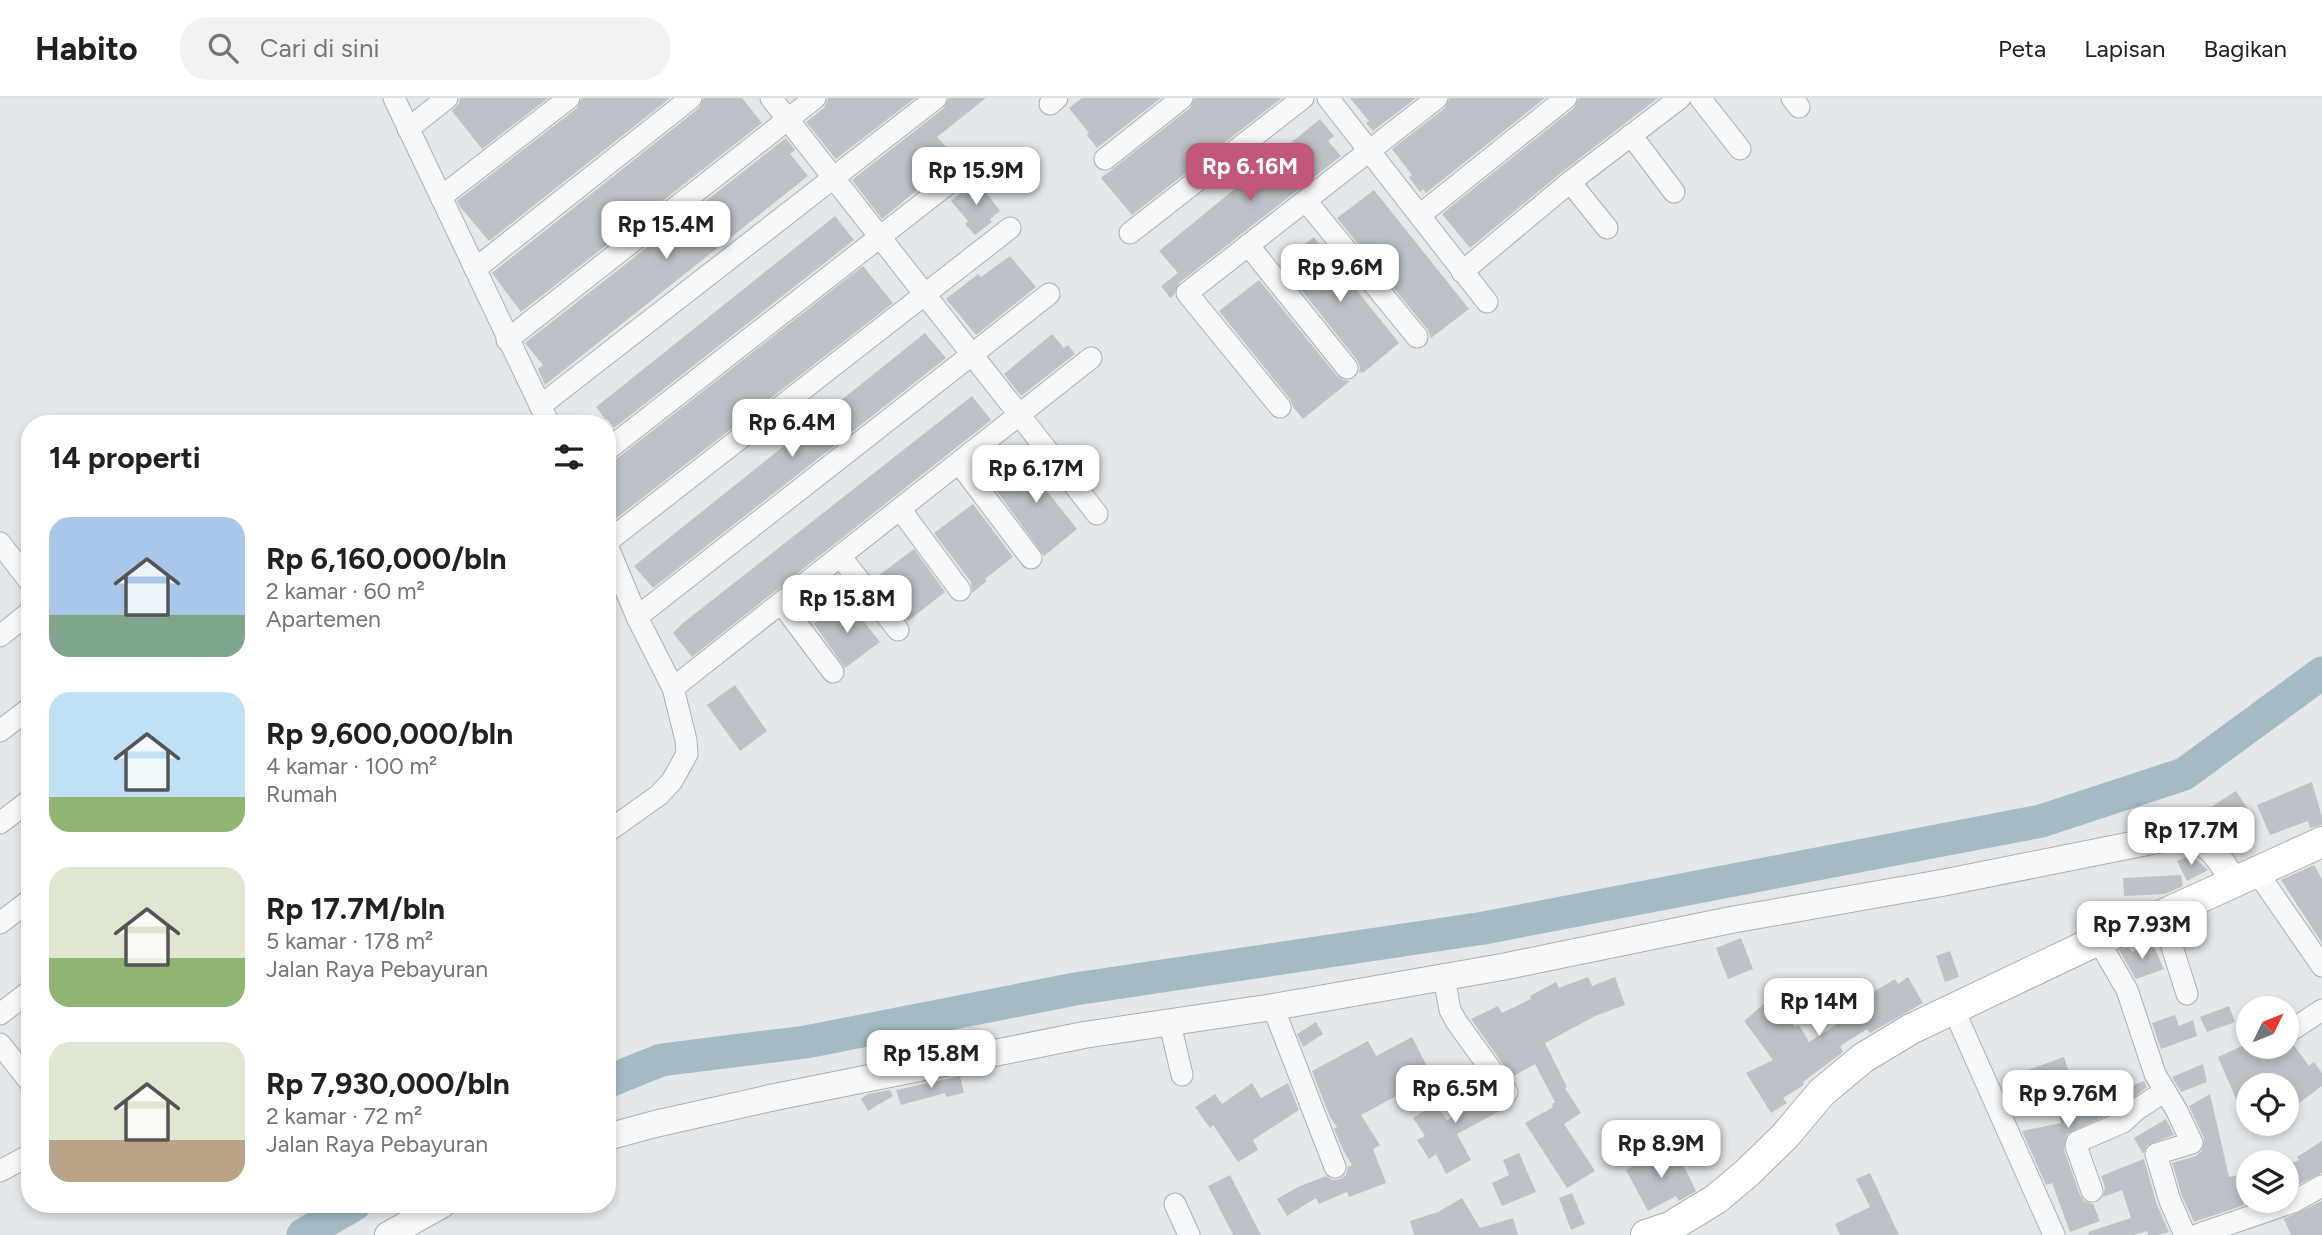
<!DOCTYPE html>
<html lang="id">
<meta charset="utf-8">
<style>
:root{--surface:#fff;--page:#f2f2f2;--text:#202124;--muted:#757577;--line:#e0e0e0;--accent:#c1587a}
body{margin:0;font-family:Figtree,sans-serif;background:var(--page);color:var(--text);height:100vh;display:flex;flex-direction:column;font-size:26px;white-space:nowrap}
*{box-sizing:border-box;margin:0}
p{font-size:23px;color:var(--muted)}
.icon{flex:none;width:38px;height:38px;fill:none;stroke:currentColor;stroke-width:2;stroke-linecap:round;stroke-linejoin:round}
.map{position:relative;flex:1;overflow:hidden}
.side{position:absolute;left:21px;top:317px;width:595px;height:798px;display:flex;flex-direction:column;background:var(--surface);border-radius:28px;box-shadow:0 4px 10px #0003}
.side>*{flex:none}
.needle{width:46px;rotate:47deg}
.buttons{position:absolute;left:2236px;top:898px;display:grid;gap:14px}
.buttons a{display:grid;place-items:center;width:63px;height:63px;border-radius:50%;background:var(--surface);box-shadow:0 4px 10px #0003;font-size:35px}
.price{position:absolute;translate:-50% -60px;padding:0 16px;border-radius:14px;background:#fff;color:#222;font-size:23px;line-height:46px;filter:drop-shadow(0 2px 4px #0008)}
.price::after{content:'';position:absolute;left:50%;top:42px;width:21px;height:16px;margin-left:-10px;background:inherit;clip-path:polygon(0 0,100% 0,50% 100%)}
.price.selected{background:var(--accent);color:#fff}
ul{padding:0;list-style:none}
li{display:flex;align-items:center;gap:21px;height:175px;padding:0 28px}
li span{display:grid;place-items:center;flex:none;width:196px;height:140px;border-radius:21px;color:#555}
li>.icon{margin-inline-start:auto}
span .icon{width:84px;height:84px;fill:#fffc;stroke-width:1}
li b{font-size:30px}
h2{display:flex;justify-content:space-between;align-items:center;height:84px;padding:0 28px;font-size:30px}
header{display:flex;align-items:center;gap:42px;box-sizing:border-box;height:98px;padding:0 35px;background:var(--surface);border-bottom:2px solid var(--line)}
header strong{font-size:33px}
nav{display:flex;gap:38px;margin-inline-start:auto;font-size:24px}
.search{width:490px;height:63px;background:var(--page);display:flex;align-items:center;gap:18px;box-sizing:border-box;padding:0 24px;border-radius:28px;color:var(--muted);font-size:26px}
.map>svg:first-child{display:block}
</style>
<header>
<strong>Habito</strong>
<div class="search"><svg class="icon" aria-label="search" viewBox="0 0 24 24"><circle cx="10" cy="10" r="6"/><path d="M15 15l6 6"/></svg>Cari di sini</div>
<nav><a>Peta</a><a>Lapisan</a><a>Bagikan</a></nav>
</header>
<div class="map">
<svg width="2322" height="1137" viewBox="0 0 2322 1137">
<rect width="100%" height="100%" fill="#e4e8eb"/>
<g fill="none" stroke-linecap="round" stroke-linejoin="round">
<!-- river -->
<g stroke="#a4bbc6" stroke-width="33">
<polyline points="607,984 661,962 806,944 1075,891 1484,830 2041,723 2184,676 2322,575"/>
<polyline points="303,1137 355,1106"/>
</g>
</g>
<!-- building -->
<g fill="#bcc2c7">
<polygon points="460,0 548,0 482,51 452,13 459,5"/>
<polygon points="582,0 670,0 489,143 461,110 457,103 577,10"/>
<polygon points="704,0 742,0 762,25 521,214 492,175 699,10"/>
<polygon points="828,0 915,0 836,61 806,24 824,10"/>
<polygon points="949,0 986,0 937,39 956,60 882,121 852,82 944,10"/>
<polygon points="1082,0 1161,0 1097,50 1087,37 1089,35 1069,10"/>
<polygon points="1195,0 1282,0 1132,117 1101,80 1190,10"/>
<polygon points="1350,0 1416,0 1373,33 1366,25 1369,23"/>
<polygon points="1450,0 1545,0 1426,95 1423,91 1420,94 1409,79 1412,77 1392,51 1445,10"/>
<polygon points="1579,0 1658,0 1562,74 1470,150 1442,116 1574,10"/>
<polygon points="1320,21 1334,38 1328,43 1341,58 1179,185 1174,197 1170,200 1161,188 1178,175 1159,153"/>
<polygon points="786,40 795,52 790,56 808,78 545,287 538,271 543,267 525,245"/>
<polygon points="977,82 1000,113 990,121 992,124 975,137 965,126 968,123 951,103"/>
<polygon points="1374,92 1469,211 1431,240 1427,231 1337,120"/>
<polygon points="835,118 854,142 614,330 607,321 606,322 596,309"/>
<polygon points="1314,139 1399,245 1363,275 1361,274 1359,275 1360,269 1357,262 1280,165"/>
<polygon points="1010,158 1036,189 976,237 946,201 978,176 981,179"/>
<polygon points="863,168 893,205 614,422 607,413 607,396 615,389 607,380 607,365 615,362"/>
<polygon points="1259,182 1337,278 1343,282 1350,283 1303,321 1293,309 1290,301 1219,213"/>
<polygon points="925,235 946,260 653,490 634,468"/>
<polygon points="1052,236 1064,250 1068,247 1075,256 1021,298 1004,276"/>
<polygon points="972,298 991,322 692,559 673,535 683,525"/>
<polygon points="1035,358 1056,384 1046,392 1077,431 1044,458 994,389"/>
<polygon points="973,406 1013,459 985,481 987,483 972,495 971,484 934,435"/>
<polygon points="914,451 945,494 908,523 874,481"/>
<polygon points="849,505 880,544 845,570 814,526 825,518 828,521"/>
<polygon points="735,587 767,633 740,653 707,607"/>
<polygon points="2312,684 2322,719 2322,727 2310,730 2308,723 2270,737 2257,707"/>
<polygon points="2236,693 2248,711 2213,733 2198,726 2194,720"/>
<polygon points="2191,757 2208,772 2187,783 2177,763"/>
<polygon points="2314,767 2322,781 2322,845 2281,782"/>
<polygon points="2181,777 2183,788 2165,796 2124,798 2123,780"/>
<polygon points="1741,840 1753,871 1728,881 1716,850"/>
<polygon points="2152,845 2164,871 2136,881 2119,852 2129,849 2132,854"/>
<polygon points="1950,853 1959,879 1945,884 1936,858"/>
<polygon points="1588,879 1592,888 1615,879 1625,907 1595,918 1545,945 1567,989 1565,990 1581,1015 1564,1026 1595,1073 1567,1090 1525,1025 1553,1009 1552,1006 1555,1004 1535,966 1512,979 1471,921 1498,908 1502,915 1531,901 1530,898 1556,884 1559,890"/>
<polygon points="1908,879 1923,905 1870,935 1867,931 1840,948 1843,954 1803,984 1804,987 1783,1000 1787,1005 1771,1015 1746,975 1773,962 1744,923 1771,900 1795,929 1799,927 1809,944 1848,919 1839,906 1862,888 1868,897 1895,881 1898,886"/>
<polygon points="2229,908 2235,924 2207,934 2200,919"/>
<polygon points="2175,917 2179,928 2193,922 2197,938 2161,951 2152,925"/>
<polygon points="1316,924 1323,936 1303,949 1297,936"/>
<polygon points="1412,939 1430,974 1397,995 1398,997 1361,1017 1380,1047 1373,1051 1386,1085 1349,1099 1347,1094 1319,1106 1316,1100 1287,1118 1277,1101 1298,1089 1326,1078 1332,1082 1340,1081 1346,1077 1348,1069 1352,1067 1343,1052 1334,1031 1337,1029 1330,1019 1312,973 1368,943 1376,958"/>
<polygon points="2249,945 2249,953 2283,953 2293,946 2309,968 2314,964 2322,975 2322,988 2299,1005 2287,987 2249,987 2249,1031 2218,959"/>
<polygon points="2064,959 2078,1001 2106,993 2102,984 2123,976 2127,990 2144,983 2147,989 2116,1013 2067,1036 2064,1052 2080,1097 2084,1103 2093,1106 2100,1123 2070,1134 2052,1085 2046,1087 2022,1033 2061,1025 2053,995 2024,1005 2014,977"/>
<polygon points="2203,966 2207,984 2181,994 2172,979"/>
<polygon points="1478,977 1497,1003 1496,1003 1500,1013 1457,1036 1471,1062 1446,1076 1436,1056 1429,1061 1417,1042 1425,1038 1413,1020 1436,1005 1447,1022 1471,1009 1460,989"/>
<polygon points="960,978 964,995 946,999 945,995 901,1007 896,992"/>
<polygon points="1252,985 1261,1000 1288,985 1299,1012 1253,1042 1258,1052 1238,1064 1213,1027 1210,1030 1195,1009 1215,996 1222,1006"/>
<polygon points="890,992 893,998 868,1013 861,1001 868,996"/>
<polygon points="2210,996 2229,1079 2238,1077 2244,1107 2194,1124 2182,1098 2172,1065 2196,1058 2202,1053 2204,1040 2189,1008"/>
<polygon points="2166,1021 2174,1037 2147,1047 2143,1056 2134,1040"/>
<polygon points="1614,1026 1626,1054 1614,1062 1601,1031"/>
<polygon points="2322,1043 2322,1075 2287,1092 2287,1067 2299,1062 2297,1059"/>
<polygon points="1676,1052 1696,1093 1679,1103 1676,1098 1648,1113 1626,1072 1648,1060 1651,1065"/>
<polygon points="1519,1055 1536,1094 1502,1108 1492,1085 1509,1077 1503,1062"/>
<polygon points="2144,1061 2157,1107 2169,1134 2159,1137 2148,1137 2147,1133 2134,1137 2089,1137 2088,1134 2131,1120 2122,1092 2103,1099 2105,1089 2101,1078"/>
<polygon points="1870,1075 1899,1137 1840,1137 1835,1126 1870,1109 1856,1081"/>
<polygon points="1230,1077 1261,1137 1233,1137 1208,1088"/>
<polygon points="1572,1095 1585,1126 1571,1132 1559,1100"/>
<polygon points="1462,1100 1480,1130 1513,1120 1518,1137 1414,1137 1410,1123 1438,1114"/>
<polygon points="2322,1103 2322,1137 2291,1137 2284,1121"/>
</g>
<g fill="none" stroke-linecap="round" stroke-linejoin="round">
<!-- minor casing -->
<g stroke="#aab0b5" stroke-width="23">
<g id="minor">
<polyline points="394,0 549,326"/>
<polyline points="771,0 1097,416"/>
<polyline points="1328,0 1487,204"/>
<polyline points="1700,0 1740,51"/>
<polyline points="1792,0 1799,9"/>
<polyline points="1050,6 1057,0"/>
<polyline points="408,31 447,0"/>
<polyline points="1631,37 1674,94"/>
<polyline points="1105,61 1182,0"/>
<polyline points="1570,84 1607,130"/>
<polyline points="441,99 569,0"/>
<polyline points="1306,103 1417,239"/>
<polyline points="1420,117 1566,0"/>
<polyline points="1130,135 1303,0"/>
<polyline points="1248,147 1347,270"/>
<polyline points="475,171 691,0"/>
<polyline points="1462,174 1570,84 1680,0"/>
<polyline points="507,242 815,0"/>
<polyline points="540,308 936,0"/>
<polyline points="1280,309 1187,195 1437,0"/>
<polyline points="607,352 972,67"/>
<polyline points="959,365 1031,460"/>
<polyline points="900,411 960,492"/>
<polyline points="607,444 1010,130"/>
<polyline points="0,445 30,484"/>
<polyline points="607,447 637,519 673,590 686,642 687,656 672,683 659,697 607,734"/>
<polyline points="840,458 898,532"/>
<polyline points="781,505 833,574"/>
<polyline points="637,519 1049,196"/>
<polyline points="0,538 30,514"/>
<polyline points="673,590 1091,260"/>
<polyline points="0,633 30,610"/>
<polyline points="0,725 30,702"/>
<polyline points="2257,774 2322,868"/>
<polyline points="2162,817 2187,896"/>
<polyline points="0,825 30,802"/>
<polyline points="2098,842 2127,892 2155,976 2177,1013 2192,1045 2156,1056 2170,1103 2185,1137"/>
<polyline points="1444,879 1450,912 1456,923 1507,994"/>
<polyline points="1273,909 1335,1069"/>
<polyline points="1953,910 2054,1137"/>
<polyline points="0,916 30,893"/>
<polyline points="1170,926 1182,977"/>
<polyline points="2287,935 2322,912"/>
<polyline points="0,946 30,984"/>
<polyline points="0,1073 30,1057"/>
<polyline points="2092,1093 2076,1048 2077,1044 2123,1024 2136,1012 2165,993"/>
<polyline points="1175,1106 1189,1137"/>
<polyline points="2197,1137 2293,1104 2322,1088"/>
</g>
</g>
<!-- tertiary casing -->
<g stroke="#aab0b5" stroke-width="28">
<g id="tertiary">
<path d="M607 1039 655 1026 775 999 1084 937 1273 909 1502 869 1731 822 1947 784 2177 738C2208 739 2219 759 2234 784"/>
<polyline points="388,1137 443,1106"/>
</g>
</g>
<!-- secondary casing -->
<g stroke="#aab0b5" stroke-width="32">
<polyline id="secondary" points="1646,1137 1670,1129 1716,1101 1747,1075 1785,1038 1822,994 1863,960 1911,931 2098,842 2162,817 2322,744"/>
</g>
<!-- minor -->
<use href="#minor" stroke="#f7f8f9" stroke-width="21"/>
<!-- tertiary -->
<use href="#tertiary" stroke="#f7f8f9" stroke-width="26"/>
<!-- secondary -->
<use href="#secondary" stroke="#fff" stroke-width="30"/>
</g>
</svg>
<div class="buttons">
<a><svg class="needle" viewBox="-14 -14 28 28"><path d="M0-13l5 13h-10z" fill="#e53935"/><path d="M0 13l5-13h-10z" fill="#757577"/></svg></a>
<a><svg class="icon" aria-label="locate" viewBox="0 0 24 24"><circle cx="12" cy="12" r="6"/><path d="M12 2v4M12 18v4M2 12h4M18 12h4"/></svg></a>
<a><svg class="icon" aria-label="layers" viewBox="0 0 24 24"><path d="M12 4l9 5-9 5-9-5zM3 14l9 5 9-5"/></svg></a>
</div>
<b class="price selected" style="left:1250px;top:105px">Rp 6.16M</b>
<b class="price" style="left:976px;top:109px">Rp 15.9M</b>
<b class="price" style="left:666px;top:163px">Rp 15.4M</b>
<b class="price" style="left:1340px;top:206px">Rp 9.6M</b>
<b class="price" style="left:792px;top:361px">Rp 6.4M</b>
<b class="price" style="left:1036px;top:407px">Rp 6.17M</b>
<b class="price" style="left:847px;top:537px">Rp 15.8M</b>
<b class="price" style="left:2191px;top:769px">Rp 17.7M</b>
<b class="price" style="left:2142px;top:863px">Rp 7.93M</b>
<b class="price" style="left:1819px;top:940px">Rp 14M</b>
<b class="price" style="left:931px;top:992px">Rp 15.8M</b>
<b class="price" style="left:1455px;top:1027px">Rp 6.5M</b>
<b class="price" style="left:2068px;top:1032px">Rp 9.76M</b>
<b class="price" style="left:1661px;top:1082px">Rp 8.9M</b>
<section class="side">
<h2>14 properti<svg class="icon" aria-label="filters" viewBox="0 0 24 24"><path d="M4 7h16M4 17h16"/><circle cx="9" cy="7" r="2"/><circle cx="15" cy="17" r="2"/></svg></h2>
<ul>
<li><span style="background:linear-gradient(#a9c7e8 70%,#7fa58c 0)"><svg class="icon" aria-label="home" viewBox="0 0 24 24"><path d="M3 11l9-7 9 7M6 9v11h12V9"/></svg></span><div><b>Rp 6,160,000/bln</b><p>2 kamar · 60 m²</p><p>Apartemen</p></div></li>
<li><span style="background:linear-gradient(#bfe0f5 75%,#8fb573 0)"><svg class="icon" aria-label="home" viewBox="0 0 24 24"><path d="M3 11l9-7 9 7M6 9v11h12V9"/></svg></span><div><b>Rp 9,600,000/bln</b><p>4 kamar · 100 m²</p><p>Rumah</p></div></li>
<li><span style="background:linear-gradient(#dfe7d0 65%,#8fb573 0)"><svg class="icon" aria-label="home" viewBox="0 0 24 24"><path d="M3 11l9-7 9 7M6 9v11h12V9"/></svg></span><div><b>Rp 17.7M/bln</b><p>5 kamar · 178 m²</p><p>Jalan Raya Pebayuran</p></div></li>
<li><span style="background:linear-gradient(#dfe7d0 70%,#b9a48a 0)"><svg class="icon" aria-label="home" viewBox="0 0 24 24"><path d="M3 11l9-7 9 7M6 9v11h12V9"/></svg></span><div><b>Rp 7,930,000/bln</b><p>2 kamar · 72 m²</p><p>Jalan Raya Pebayuran</p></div></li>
</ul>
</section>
</div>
